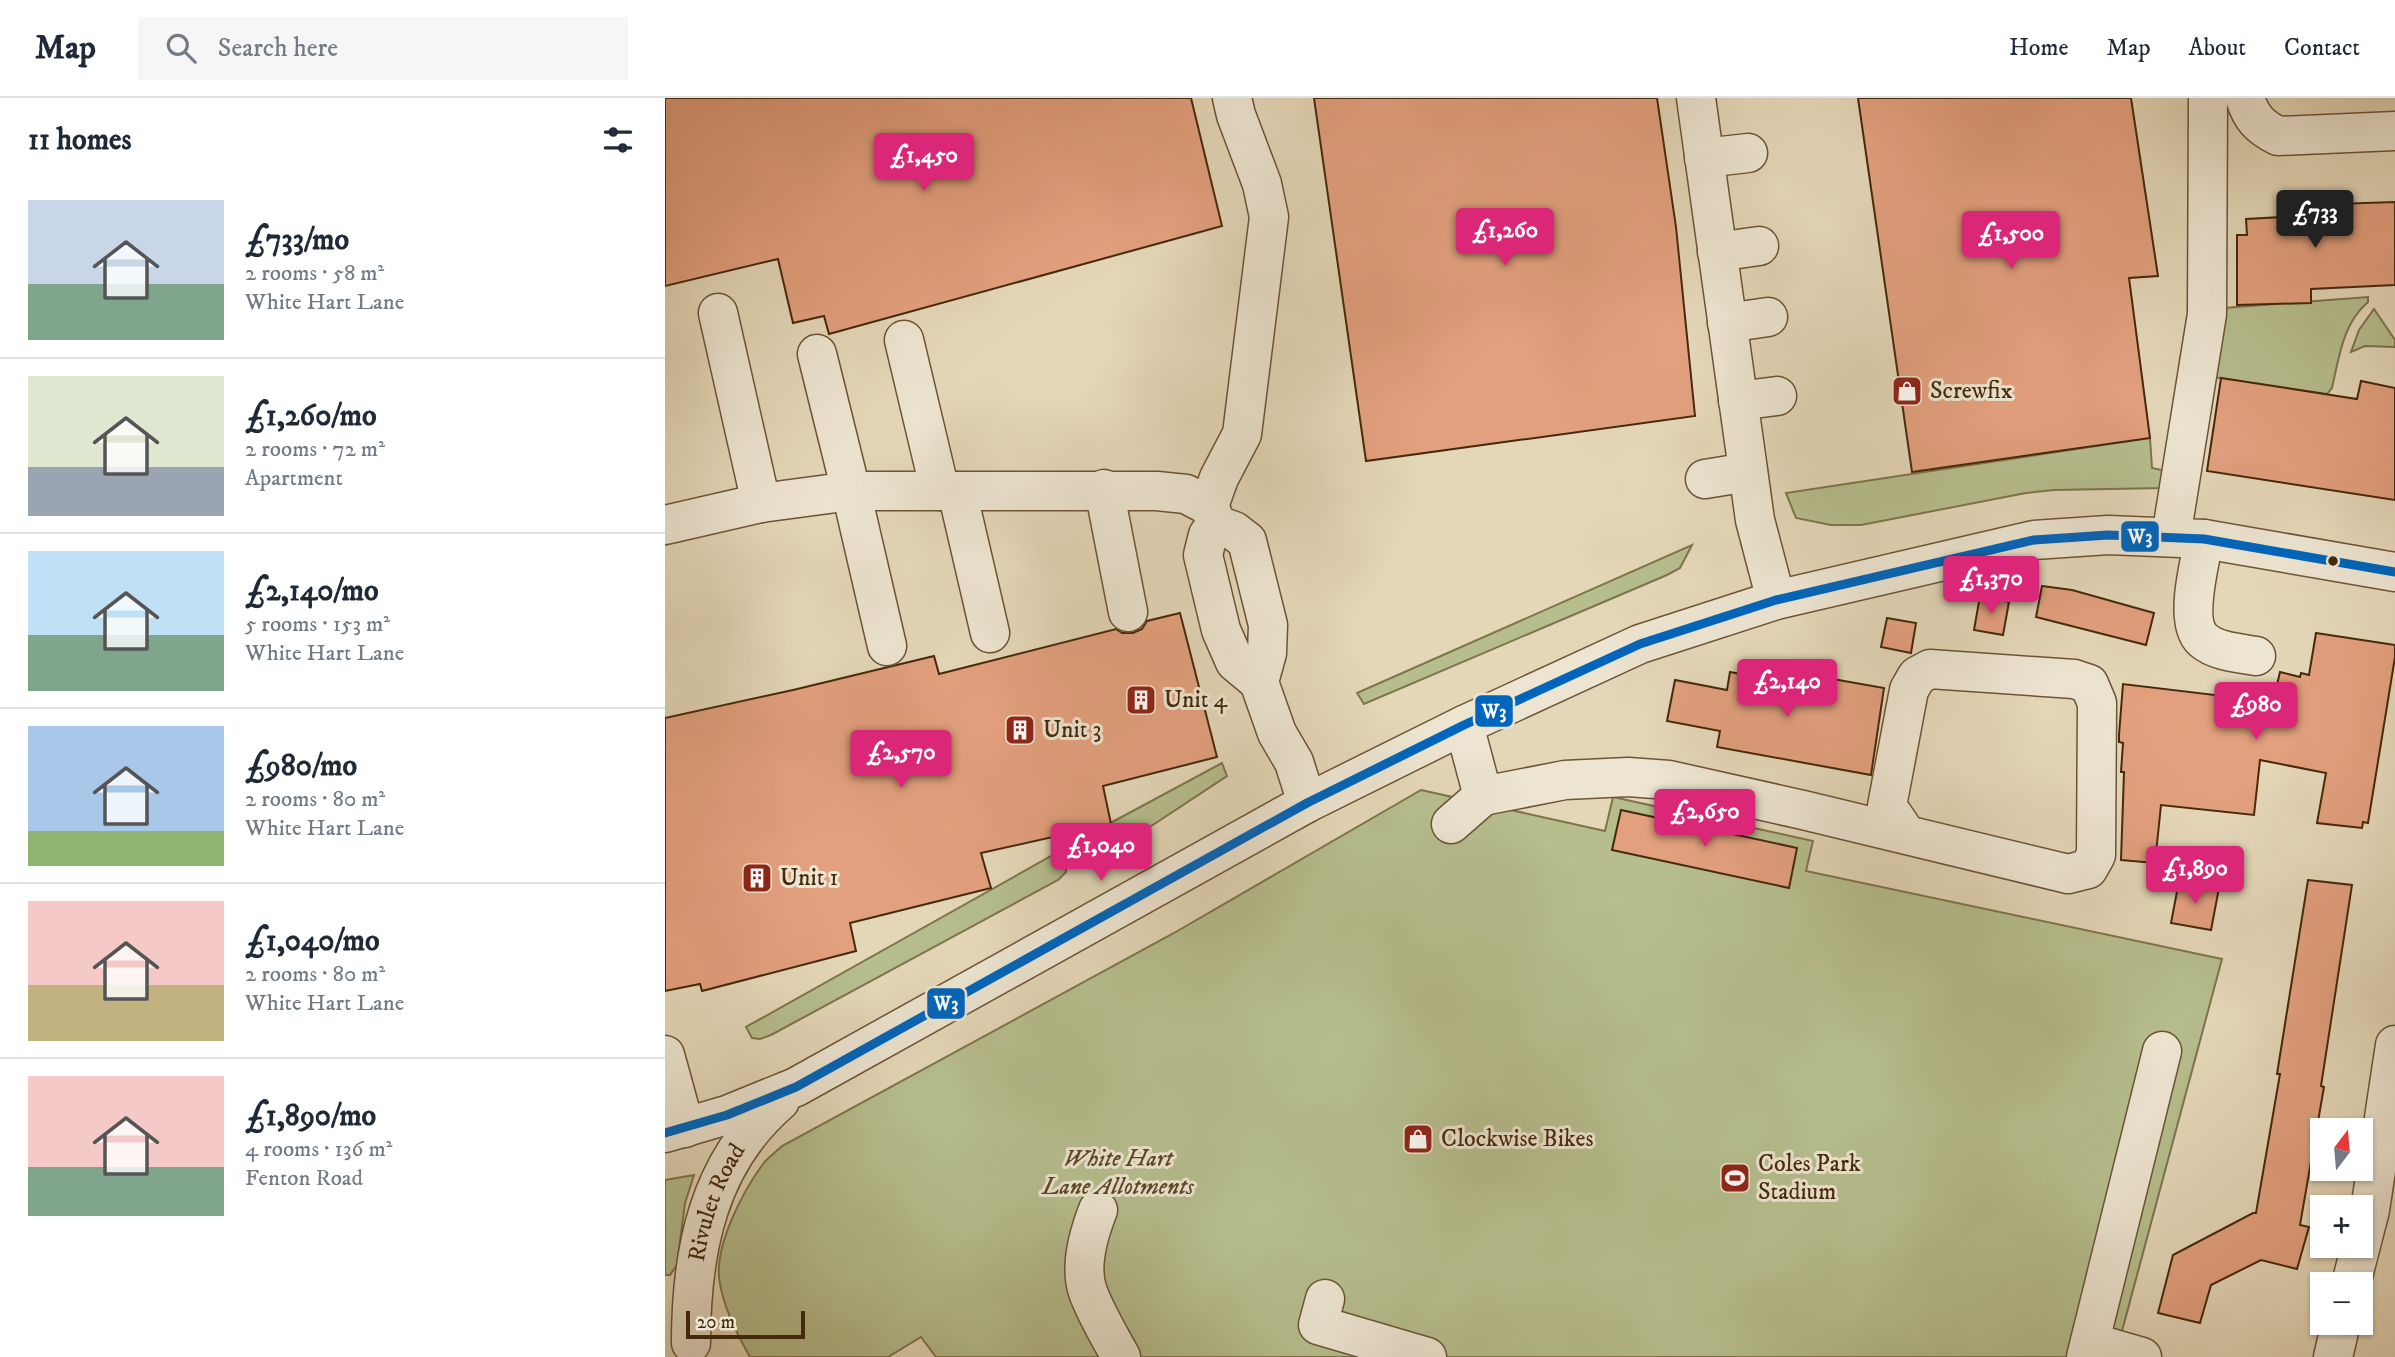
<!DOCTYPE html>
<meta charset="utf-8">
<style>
:root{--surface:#fff;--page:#f6f6f7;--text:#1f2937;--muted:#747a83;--line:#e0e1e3;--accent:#db2777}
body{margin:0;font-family:"IM FELL DW Pica",serif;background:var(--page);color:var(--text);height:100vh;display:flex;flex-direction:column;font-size:26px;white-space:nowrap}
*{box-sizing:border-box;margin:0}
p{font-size:23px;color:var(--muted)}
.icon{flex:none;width:38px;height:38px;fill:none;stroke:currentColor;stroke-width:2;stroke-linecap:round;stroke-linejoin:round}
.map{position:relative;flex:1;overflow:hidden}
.side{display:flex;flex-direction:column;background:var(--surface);width:665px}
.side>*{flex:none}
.needle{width:46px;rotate:16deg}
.buttons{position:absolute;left:1645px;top:1020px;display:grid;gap:14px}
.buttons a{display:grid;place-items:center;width:63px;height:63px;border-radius:0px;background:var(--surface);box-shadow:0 2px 5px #0004;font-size:35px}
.scale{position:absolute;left:21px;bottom:18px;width:119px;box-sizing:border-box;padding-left:7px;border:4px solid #45290b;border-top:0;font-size:19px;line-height:24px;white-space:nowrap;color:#45290b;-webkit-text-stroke:5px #ede5d1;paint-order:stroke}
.price{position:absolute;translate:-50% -60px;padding:0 16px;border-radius:7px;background:var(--accent);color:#fff;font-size:23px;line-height:46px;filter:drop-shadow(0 2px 4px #0008)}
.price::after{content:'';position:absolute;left:50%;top:42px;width:21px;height:16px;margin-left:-10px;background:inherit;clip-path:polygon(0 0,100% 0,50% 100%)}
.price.selected{background:#222;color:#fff}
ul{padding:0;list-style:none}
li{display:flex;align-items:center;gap:21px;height:175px;padding:0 28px}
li+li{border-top:2px solid var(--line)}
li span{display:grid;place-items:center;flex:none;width:196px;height:140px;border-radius:0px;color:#555}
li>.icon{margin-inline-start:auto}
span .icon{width:84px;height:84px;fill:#fffc;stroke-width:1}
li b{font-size:30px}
h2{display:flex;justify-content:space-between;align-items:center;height:84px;padding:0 28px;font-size:30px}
header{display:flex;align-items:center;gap:42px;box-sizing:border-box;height:98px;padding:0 35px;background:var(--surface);border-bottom:2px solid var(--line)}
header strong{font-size:33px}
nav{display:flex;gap:38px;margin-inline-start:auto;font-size:24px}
.search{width:490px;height:63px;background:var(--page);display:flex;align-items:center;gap:18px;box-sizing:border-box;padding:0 24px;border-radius:0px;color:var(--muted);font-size:26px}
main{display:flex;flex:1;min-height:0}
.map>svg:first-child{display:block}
</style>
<header>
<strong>Map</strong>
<div class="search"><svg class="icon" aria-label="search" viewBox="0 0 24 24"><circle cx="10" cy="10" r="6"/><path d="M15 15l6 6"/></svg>Search here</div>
<nav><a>Home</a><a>Map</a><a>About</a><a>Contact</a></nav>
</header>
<main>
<section class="side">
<h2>11 homes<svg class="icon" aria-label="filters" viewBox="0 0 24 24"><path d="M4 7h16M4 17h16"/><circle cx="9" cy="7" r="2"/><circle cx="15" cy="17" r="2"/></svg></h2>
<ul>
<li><span style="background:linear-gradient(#c9d6e8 60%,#7fa58c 0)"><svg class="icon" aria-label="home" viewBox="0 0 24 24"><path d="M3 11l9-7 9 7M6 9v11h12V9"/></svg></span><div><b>£733/mo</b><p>2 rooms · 58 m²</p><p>White Hart Lane</p></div></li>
<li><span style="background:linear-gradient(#dfe7d0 65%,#9aa5b1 0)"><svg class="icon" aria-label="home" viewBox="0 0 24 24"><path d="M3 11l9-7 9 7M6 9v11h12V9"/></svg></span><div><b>£1,260/mo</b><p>2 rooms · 72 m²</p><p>Apartment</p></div></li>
<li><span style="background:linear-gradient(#bfe0f5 60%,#7fa58c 0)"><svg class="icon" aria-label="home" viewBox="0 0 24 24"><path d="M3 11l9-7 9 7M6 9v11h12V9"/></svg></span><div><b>£2,140/mo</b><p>5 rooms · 153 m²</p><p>White Hart Lane</p></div></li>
<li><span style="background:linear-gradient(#a9c7e8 75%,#8fb573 0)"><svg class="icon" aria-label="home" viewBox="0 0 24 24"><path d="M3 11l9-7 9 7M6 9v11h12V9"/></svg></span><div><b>£980/mo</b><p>2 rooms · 80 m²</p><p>White Hart Lane</p></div></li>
<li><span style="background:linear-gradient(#f6c9c9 60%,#c2b280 0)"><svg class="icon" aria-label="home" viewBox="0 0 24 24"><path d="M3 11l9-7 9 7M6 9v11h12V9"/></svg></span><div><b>£1,040/mo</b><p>2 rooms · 80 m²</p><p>White Hart Lane</p></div></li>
<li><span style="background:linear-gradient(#f6c9c9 65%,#7fa58c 0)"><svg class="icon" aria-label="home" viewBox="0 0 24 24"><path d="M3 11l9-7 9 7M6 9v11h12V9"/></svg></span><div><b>£1,890/mo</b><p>4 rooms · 136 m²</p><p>Fenton Road</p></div></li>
</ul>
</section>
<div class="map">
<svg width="1730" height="1259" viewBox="0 0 1730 1259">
<rect width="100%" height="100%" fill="#e4d7b8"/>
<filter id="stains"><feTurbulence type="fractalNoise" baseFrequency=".00286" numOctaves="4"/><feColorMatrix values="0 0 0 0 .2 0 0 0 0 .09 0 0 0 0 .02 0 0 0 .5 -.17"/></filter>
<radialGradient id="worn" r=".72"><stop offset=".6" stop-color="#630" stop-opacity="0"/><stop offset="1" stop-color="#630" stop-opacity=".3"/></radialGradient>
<!-- green -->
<g fill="#b6be8e" stroke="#7e744c" stroke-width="2">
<path d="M1703 199V204C1678 225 1674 259 1667 290L1662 296 1547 279 1559 210Z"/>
<polygon points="1709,211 1730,242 1730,249 1700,248 1686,254 1694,232"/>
<polygon points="1485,340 1487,370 1501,373 1499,390 1389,392 1361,395 1196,427 1166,427 1131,420 1121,395"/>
<polygon points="1027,447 1015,470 1002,477 699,606 692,595"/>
<polygon points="557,665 562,678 465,742 452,740 438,729"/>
<path d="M756 692 940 733 948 699 1148 743 1141 773 1557 861 1450 1259H271L256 1239 223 1259H85C72 1236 57 1207 54 1179 51 1145 78 1093 98 1066 103 1059 111 1054 117 1048L509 835Z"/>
<polygon points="395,753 401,765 401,774 393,782 106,937 95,941 87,940 81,929"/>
<polygon points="29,1077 20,1105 12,1167 5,1177 0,1177 0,1082"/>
</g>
<!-- building -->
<g fill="#e3a07e" stroke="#45290b" stroke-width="2">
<polygon points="0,0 526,0 557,128 164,236 159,218 128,225 113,161 0,188"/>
<polygon points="649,0 992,0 1011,129 1030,318 701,363"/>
<polygon points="1193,0 1466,0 1493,178 1464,180 1485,340 1247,374"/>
<polygon points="1670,97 1671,106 1730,104 1730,187 1646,191 1646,205 1572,207 1572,137 1582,137 1581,121 1617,119 1616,99"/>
<polygon points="1556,280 1692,301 1696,283 1730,290 1730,402 1542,373"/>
<polygon points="1377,488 1407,492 1489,515 1481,547 1371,519"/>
<polygon points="1315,498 1344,504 1338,537 1309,532"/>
<polygon points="515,515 552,659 438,688 446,726 316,755 326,790 185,825 191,853 37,893 35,886 0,893 0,620 128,592 269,558 274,576 451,531 457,535 468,535 477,531 482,523"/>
<polygon points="1222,520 1251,525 1246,555 1216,549"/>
<polygon points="1651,535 1730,547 1730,559 1703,725 1698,724 1697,730 1652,725 1661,675 1595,662 1589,717 1496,707 1490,765 1456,762 1459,674 1456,674 1458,645 1454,644 1454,637 1458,586 1608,604 1615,574 1635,579 1636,575 1644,577"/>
<polygon points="1065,574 1142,588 1145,577 1219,590 1206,677 1052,649 1055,633 1002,623 1010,582 1062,592"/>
<polygon points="956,712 1132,750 1124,790 947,752"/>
<polygon points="1643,782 1687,787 1656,988 1659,989 1635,1127 1644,1129 1632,1171 1596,1162 1546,1187 1535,1225 1493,1215 1508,1157 1588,1115 1591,1115 1615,976 1612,976"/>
<polygon points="1514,783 1554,790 1546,832 1506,825"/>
</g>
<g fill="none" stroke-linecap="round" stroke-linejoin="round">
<!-- minor casing -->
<g stroke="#6d5436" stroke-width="41">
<g id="minor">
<polyline points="1031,0 1090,422 1111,502"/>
<path d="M1580 0C1586 20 1595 29 1613 38L1730 33"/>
<polyline points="1039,60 1083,55"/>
<polyline points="1052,154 1094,148"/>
<polyline points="53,215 96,405 186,393 152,256"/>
<polyline points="1062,225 1103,219"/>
<polyline points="239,242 275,393"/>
<polyline points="1073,303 1112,298"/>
<polyline points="1040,381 1083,374"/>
<polyline points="439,391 463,514"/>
<polyline points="292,393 325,535"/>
<polyline points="544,408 552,427 569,433 582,443 603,527 602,555 594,584 612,635 629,664 642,705"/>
<polyline points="0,427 96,405"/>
<polyline points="552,427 543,437 538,457 556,532 570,564 594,584"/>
<polyline points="1506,439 1542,216 1543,0"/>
<path d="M1539 441C1535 465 1518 524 1538 542 1552 554 1574 555 1591 558"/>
<polyline points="222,548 186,393 492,393 521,396 544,408 554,380 577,336 604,119 597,86 571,17 567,0"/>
<polyline points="818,698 900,682 963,679 1004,682 1138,712 1403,776 1423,771 1431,757 1432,605 1424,586 1409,581 1265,571 1252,578 1244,592 1222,708 1241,736"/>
<polyline points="786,726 818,698 799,627"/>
<polyline points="0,957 20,1030"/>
<polyline points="0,1035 62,1017 131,989 642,705 799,627 975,546 1111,502 1369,442 1443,437 1539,441 1730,474"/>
<path d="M433 1112C424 1135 414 1169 423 1194 431 1216 445 1239 456 1259"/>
<polyline points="1686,1186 1705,1112 1730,947"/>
<polyline points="660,1201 653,1227 762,1259"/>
<polyline points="1425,1244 1477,1259"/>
<path id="s1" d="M26 1245C26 1153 43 1065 115 1003"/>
<polyline points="1421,1259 1497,953"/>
<polyline points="1668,1259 1676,1225"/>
</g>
</g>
<!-- minor -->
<use href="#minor" stroke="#ede5d1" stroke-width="38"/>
<!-- bus-1 casing -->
<g stroke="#ede5d1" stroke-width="14">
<polyline id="bus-1" points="0,1035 62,1017 131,989 642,705 799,627 975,546 1111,502 1369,442 1443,437 1539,441 1730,474"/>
</g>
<!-- bus-1 -->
<use href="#bus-1" stroke="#0065bd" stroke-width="9"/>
</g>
<!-- icons -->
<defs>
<g id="shop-square" transform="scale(1.575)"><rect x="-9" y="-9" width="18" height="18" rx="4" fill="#8f2418" stroke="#ede5d1"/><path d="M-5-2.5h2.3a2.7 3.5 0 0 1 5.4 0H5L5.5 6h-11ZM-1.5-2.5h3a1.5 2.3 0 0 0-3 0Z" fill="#fff"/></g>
<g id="building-square" transform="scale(1.575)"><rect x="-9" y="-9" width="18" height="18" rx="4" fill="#8f2418" stroke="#ede5d1"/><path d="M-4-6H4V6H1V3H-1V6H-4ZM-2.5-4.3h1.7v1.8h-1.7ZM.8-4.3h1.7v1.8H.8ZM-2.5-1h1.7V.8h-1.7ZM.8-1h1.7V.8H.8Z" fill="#fff"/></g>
<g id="stadium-square" transform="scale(1.575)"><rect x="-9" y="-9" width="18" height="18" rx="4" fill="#8f2418" stroke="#ede5d1"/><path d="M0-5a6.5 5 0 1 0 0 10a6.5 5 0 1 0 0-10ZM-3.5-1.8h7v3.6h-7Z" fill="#fff"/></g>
</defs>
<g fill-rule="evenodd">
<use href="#shop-square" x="1242" y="293"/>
<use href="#building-square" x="476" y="602"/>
<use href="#building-square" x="355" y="632"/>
<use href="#building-square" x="92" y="780"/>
<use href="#shop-square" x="753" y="1041"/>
<use href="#stadium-square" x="1070" y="1080"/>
</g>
<!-- markers -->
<circle fill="#45290b" stroke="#ede5d1" stroke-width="2.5" cx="1668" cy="463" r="6"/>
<g text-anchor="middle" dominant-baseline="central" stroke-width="6" stroke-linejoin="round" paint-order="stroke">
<!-- poi labels -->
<g font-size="24" fill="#45290b" stroke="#ede5d1" text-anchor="start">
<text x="1265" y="293">Screwfix</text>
<text x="499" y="602">Unit 4</text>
<text x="378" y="632">Unit 3</text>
<text x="115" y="780">Unit 1</text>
<text x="776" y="1041">Clockwise Bikes</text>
<text x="1093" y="1066">Coles Park<tspan x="1093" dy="28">Stadium</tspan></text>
</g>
<!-- park labels -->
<g font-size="24" font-style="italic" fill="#5c4725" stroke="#ede5d1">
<text x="453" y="1061">White Hart<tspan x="453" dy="28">Lane Allotments</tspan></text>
</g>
<!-- street labels -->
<g font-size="24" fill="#45290b" stroke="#ede5d1">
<text stroke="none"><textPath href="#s1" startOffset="144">Rivulet Road</textPath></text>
</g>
</g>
<g stroke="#ede5d1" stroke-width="2.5">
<rect x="1455" y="422" width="40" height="33" rx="7" fill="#0065bd"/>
<rect x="809" y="596" width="40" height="34" rx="7" fill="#0065bd"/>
<rect x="261" y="889" width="40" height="33" rx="7" fill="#0065bd"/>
</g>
<g font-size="19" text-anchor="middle" font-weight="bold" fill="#fff">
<text x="1475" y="445">W3</text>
<text x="829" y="620">W3</text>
<text x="281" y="912">W3</text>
</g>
<rect width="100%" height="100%" filter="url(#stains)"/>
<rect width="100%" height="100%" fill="url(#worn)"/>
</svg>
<div class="buttons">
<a><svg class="needle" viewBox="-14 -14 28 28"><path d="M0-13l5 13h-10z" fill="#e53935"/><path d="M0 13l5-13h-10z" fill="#747a83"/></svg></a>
<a>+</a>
<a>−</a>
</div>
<div class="scale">20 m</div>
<b class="price" style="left:259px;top:95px">£1,450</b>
<b class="price selected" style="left:1650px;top:152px">£733</b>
<b class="price" style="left:840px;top:170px">£1,260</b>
<b class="price" style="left:1346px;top:173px">£1,500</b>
<b class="price" style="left:1326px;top:518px">£1,370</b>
<b class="price" style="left:1122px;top:621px">£2,140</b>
<b class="price" style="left:1591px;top:644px">£980</b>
<b class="price" style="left:236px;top:692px">£2,570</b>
<b class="price" style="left:1040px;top:751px">£2,650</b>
<b class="price" style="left:436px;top:785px">£1,040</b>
<b class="price" style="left:1530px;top:808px">£1,890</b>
</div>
</main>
